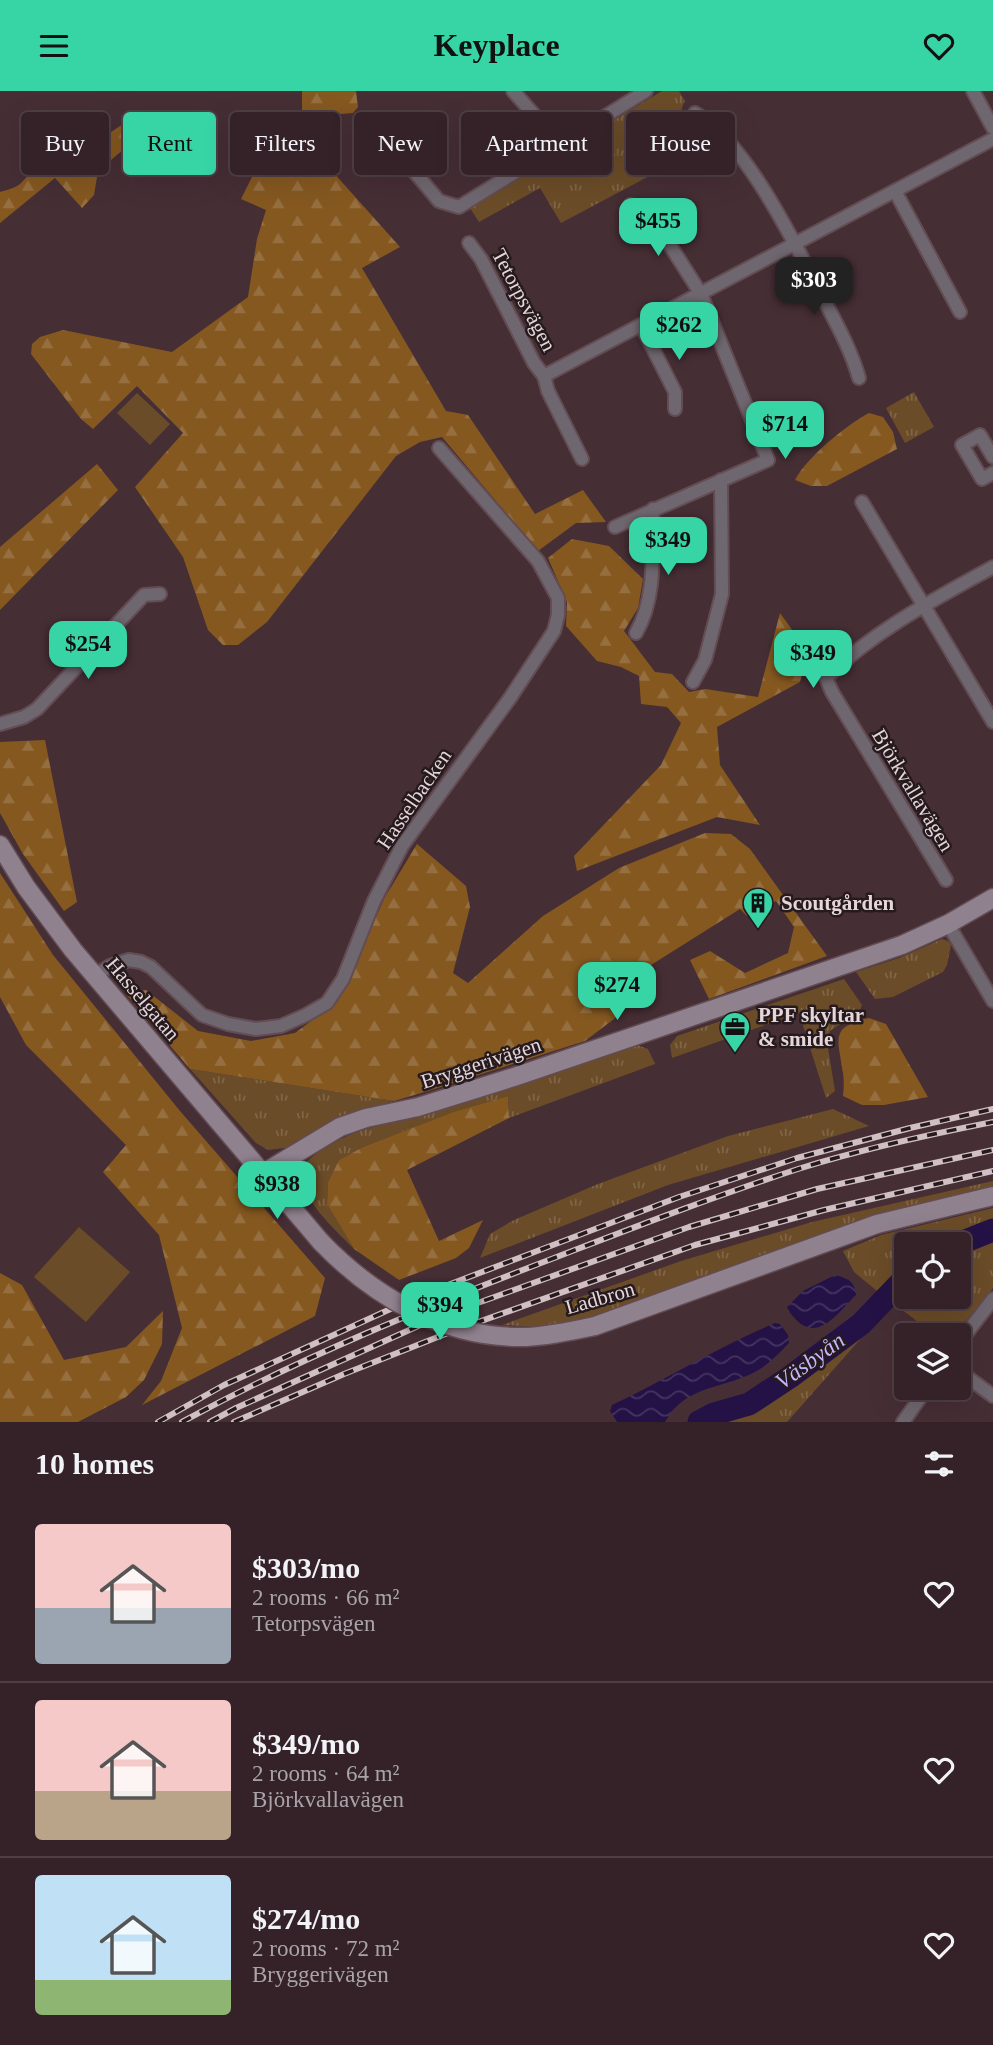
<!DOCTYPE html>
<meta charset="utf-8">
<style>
:root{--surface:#342228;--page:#3c2a30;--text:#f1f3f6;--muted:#a9a4a8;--line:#4e3f45;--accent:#37d4a6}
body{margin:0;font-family:Georgia,serif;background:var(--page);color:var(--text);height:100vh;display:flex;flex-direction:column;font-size:26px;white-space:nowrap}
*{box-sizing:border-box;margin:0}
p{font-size:23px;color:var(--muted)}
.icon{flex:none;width:38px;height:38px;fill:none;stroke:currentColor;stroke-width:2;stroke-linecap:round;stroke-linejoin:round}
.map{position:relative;height:1331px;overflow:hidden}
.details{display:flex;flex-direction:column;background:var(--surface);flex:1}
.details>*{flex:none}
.hud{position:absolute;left:21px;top:21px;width:952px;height:63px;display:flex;gap:14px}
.controls{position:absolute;left:894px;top:1141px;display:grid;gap:14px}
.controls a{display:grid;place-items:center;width:77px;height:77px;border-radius:7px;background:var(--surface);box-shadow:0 7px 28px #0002,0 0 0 2px var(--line);font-size:35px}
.price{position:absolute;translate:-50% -60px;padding:0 16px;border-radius:14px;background:var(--accent);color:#111;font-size:23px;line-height:46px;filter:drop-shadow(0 2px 4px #0008)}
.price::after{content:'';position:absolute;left:50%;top:42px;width:21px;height:16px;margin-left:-10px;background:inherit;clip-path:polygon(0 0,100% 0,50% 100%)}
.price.current{background:#222;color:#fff}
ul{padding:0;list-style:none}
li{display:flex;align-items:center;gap:21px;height:175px;padding:0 35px}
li+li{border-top:2px solid var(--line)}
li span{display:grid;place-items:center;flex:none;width:196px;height:140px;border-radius:7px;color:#555}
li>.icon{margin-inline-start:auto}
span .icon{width:84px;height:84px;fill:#fffc;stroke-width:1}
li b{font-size:30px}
h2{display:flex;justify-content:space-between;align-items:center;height:84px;padding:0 35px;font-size:30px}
.pill{padding:0 24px;border-radius:7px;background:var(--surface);box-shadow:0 7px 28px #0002,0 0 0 2px var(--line);font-size:24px;line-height:63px}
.pill.current{background:var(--accent);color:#111}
header{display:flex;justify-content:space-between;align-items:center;height:91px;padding:0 35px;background:var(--accent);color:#111;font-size:32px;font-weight:800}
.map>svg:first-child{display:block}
</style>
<header><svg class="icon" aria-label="menu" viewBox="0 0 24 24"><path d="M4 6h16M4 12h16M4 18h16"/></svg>Keyplace<svg class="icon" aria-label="heart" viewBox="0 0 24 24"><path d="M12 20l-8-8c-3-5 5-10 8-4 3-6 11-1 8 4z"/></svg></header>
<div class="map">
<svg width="993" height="1331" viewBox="0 0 993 1331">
<defs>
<pattern id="grass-tufts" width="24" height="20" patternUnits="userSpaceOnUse" patternTransform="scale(1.75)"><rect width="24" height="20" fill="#6b4c28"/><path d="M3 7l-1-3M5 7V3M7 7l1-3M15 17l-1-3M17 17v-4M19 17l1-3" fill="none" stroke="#806547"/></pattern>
<pattern id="forest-firs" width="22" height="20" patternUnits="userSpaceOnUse" patternTransform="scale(1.75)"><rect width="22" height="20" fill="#855820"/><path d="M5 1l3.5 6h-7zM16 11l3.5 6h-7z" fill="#966f40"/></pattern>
<pattern id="water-waves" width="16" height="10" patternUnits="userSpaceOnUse" patternTransform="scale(1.75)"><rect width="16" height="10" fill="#241246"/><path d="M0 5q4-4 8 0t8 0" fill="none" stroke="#443460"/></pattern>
</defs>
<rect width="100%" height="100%" fill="#462e35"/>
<!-- grass -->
<g fill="url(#grass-tufts)">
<path d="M662 0H679L685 10C678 22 681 32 694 37L703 34 715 50 561 132 540 97 479 131 470 117Z"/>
<polygon points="914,301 934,336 905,352 886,317"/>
<polygon points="942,848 948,850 951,854 947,874 943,881 893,906 875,908 856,881 899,867"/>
<polygon points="844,888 862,914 860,919 830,940 827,951 835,1000 826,1007 799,922 672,967 670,954 677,945"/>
<path d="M637 954 648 958 655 973 509 1027 508 1005 453 1021 363 1056 339 1069 328 1091 327 1113 354 1158C331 1134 304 1112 299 1079 323 1051 358 1039 393 1031Z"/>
<polygon points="190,978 394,1010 359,1020 331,1032 292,1056 268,1059 256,1052"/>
<polygon points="833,1018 869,1035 668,1094 480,1167 490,1143 514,1129 598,1093 728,1045"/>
<polygon points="993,1090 993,1099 840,1136 729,1182 595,1228 552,1237 502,1234 681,1170 812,1131"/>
<polygon points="993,1117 993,1133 943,1153 906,1153 906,1176 882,1204 854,1181 843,1160 881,1144"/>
<polygon points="993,1145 993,1197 954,1244 935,1244 892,1211 906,1195 906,1206 959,1206 959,1159"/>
<polygon points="884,1217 887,1218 787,1331 713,1331 752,1318 850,1248"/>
</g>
<!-- forest -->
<g fill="url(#forest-firs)">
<polygon points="302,0 356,0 358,16 353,22 340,23 335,38 322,51 332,80 400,156 362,177 446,320 468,324 535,423 583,399 606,431 576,432 538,460 442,346 420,351 396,365 267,531 238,554 223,554 208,539 183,466 135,396 183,342 137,295 93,338 81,328 31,263 32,253 40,246 63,239 172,261 248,206 257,148 266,119 241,108 256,78 290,79 291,42 302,42"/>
<path d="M149 24 150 36 98 80 94 104 82 117 55 87 0 132V101C7 99 15 97 20 93 50 64 54 32 105 45L126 31Z"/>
<path d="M869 322 883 326 893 341 897 358 827 395H811L795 389C806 367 846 334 869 322Z"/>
<polygon points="97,373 118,399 0,519 0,456"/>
<polygon points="572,448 609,455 643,488 638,517 624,540 655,581 672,583 689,601 705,598 758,606 780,522 808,561 800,591 717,636 720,674 760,734 717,726 577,780 574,765 661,674 681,632 667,616 641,613 639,585 621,576 597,570 566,535 567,511 548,467"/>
<polygon points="45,649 77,811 64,820 23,763 0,722 0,651"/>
<polygon points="705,742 731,743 750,758 827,865 709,908 690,869 710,860 745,882 788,862 794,836 776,810 747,825 740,818 651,874 632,910 614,928 585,950 428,1000 394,1010 190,978 126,903 146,899 198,940 251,950 295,942 338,910 385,806 417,753 466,795 470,816 453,882 468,892 543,825 619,777"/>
<polygon points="0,782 53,864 180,1020 325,1187 315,1225 142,1314 161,1290 182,1237 159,1144 103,1081 126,1054 26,954 0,906"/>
<path d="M869 927 886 933 928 1006 884 1014H862L843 1005C844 997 844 989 843 982 839 949 828 936 869 927Z"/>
<polygon points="508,1005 509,1027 407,1079 439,1150 483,1129 469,1157 456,1167 399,1189 354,1158 327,1113 328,1091 339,1069 363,1056 453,1021"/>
<polygon points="0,1182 22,1194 64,1269 126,1256 163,1220 162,1253 144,1289 126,1306 78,1331 0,1331"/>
</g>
<!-- garden -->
<g fill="#6b4c28">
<polygon points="137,302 170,333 150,354 117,322"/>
<polygon points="79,1136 130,1181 86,1231 34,1186"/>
</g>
<!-- water -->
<g fill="url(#water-waves)">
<path d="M835 1184C847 1187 855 1190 856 1204 842 1217 822 1248 801 1233 794 1227 791 1224 787 1216L803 1200Z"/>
<path d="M775 1232 780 1233 788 1244 789 1252C780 1261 771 1271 760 1278 726 1299 686 1292 665 1331H617L610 1320 612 1314C667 1288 718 1256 775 1232Z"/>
</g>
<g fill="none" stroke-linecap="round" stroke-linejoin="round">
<!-- river -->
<g stroke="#241246" stroke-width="23">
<polyline points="958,1153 993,1139"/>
<polyline points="699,1331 714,1323 749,1313 790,1286 861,1233 906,1186"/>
</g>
<!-- street casing -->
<g stroke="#634c53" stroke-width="16">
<g id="street">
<polyline points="513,0 560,53"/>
<polyline points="973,0 993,37"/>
<path d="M695 22C743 48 792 147 817 195 832 225 850 255 859 287"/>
<polyline points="365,33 381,41 439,110 459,116 646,0"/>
<polyline points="895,100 960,221"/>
<polyline points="469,152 481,168 534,272 544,285 993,48"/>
<polyline points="641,234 675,301 675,318"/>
<polyline points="544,285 548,300 582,368"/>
<polyline points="993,366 980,344 962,354 982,388 993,382"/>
<polyline points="862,411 993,631"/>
<polyline points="615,436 768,369 701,203 652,126 630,114"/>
<path d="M636 542C657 506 652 459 653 418"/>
<polyline points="693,591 705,569 722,503 721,389"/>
<polyline points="0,633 24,626 37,618 144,504 160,503"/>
<path d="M946 789 832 601 826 587C873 540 935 508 993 476"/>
<polyline points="948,833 993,910"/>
<polyline points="94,885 110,875 129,869 141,871 151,876 202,924 228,933 256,938 281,935 306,924 327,912 343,888 374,810 402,755 510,607 554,540 558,524 558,507 538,470 439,357"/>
<polyline points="959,1252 993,1208"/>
<polyline points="959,1280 993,1305"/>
<polyline points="903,1331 927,1297"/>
</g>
</g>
<!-- secondary casing -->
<g stroke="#634c53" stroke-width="21">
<g id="secondary">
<polyline points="0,754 26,796 73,859 321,1151"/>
<polyline points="262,1083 340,1036 366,1027 418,1016 514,986 902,854 948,833 993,807"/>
<polyline points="595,1235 877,1133 993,1105"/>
</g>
</g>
<!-- street -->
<use href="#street" stroke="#6f676f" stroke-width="12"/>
<!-- secondary -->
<use href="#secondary" stroke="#8f818e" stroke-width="18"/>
<!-- rail casing -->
<g stroke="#d0bfc3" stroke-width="6">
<g id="rail">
<polyline points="158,1331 224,1294 419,1205 679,1106 797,1067 910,1037 993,1018"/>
<path d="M182 1331C301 1266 428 1215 554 1167 635 1136 715 1105 798 1078 862 1058 927 1044 993 1031"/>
<polyline points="210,1331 236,1317 436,1227 689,1136 817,1098 993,1059"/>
<polyline points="234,1331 344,1283 453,1240 695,1154 824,1119 993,1080"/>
</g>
</g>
<!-- rail -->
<use href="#rail" stroke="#251a1d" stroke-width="3.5" stroke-dasharray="10" stroke-linecap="butt"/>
<!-- secondary-bridge casing -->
<g stroke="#634c53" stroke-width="21" stroke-linecap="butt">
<path id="secondary-bridge" d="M321 1151C375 1207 446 1248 526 1246 549 1245 572 1240 595 1235"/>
</g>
<!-- secondary-bridge -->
<use href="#secondary-bridge" stroke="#8f818e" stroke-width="18"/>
</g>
<!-- icons -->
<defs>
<g id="building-pin" transform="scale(1.575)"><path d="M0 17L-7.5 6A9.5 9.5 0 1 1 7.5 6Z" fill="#37d4a6" stroke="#251a1d"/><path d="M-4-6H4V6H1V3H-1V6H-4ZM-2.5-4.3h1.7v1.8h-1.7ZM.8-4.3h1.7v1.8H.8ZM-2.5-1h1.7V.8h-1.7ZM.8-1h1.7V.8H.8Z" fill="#111"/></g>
<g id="office-pin" transform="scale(1.575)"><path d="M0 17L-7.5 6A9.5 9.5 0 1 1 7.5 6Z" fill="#37d4a6" stroke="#251a1d"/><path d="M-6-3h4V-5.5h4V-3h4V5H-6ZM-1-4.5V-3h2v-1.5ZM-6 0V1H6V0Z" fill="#111"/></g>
</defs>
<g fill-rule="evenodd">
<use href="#building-pin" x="758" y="812"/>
<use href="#office-pin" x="735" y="936"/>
</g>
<g text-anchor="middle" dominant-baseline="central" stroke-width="5" stroke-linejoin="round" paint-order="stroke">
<!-- street labels -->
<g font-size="21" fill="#e6d6da" stroke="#251a1d">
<text transform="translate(524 209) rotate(62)">Tetorpsvägen</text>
<text transform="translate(913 699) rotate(59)">Björkvallavägen</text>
<text transform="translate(414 708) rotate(-56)">Hasselbacken</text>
<text transform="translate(143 908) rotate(50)">Hasselgatan</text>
<text transform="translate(481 972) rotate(-18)">Bryggerivägen</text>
<text transform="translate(600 1207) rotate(-16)">Ladbron</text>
</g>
<!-- poi labels -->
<g font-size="21" font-weight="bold" fill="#e6d6da" stroke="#251a1d" text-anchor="start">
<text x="781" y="812">Scoutgården</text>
<text x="758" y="924">PPF skyltar<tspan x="758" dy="24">&amp; smide</tspan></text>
</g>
<!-- water labels -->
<g font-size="23" font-style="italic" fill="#c5b6fb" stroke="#251a1d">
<text transform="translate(810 1270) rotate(-36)">Väsbyån</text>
</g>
</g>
</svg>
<div class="controls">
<a><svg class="icon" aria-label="locate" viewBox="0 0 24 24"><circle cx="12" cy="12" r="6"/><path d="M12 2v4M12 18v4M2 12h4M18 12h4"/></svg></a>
<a><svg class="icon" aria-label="layers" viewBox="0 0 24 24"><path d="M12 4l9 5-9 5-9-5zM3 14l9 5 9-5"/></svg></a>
</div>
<b class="price" style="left:658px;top:167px">$455</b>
<b class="price current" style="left:814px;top:226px">$303</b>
<b class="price" style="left:679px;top:271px">$262</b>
<b class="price" style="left:785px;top:370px">$714</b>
<b class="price" style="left:668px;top:486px">$349</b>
<b class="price" style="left:88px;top:590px">$254</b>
<b class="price" style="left:813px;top:599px">$349</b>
<b class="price" style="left:617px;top:931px">$274</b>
<b class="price" style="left:277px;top:1130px">$938</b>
<b class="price" style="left:440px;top:1251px">$394</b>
<div class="hud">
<a class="pill">Buy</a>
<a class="pill current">Rent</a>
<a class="pill">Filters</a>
<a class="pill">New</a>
<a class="pill">Apartment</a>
<a class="pill">House</a>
</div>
</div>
<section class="details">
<h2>10 homes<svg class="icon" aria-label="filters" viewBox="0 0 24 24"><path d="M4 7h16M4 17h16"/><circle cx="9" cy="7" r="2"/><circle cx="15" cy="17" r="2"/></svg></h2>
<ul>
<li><span style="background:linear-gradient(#f6c9c9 60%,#9aa5b1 0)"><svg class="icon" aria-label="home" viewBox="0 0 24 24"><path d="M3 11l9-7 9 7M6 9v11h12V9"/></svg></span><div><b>$303/mo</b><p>2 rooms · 66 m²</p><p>Tetorpsvägen</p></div><svg class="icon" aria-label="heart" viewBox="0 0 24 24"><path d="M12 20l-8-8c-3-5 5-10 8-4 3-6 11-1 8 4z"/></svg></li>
<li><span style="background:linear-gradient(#f6c9c9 65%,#b9a48a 0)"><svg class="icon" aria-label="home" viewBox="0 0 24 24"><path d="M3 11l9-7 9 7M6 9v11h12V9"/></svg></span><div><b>$349/mo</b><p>2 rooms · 64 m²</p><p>Björkvallavägen</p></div><svg class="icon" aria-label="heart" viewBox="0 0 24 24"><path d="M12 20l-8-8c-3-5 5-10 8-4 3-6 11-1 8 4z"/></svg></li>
<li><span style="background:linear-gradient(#bfe0f5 75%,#8fb573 0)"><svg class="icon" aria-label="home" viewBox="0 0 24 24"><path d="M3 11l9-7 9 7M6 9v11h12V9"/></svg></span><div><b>$274/mo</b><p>2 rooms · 72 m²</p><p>Bryggerivägen</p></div><svg class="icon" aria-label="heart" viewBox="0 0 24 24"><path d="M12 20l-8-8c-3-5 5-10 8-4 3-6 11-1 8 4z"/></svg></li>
</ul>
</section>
